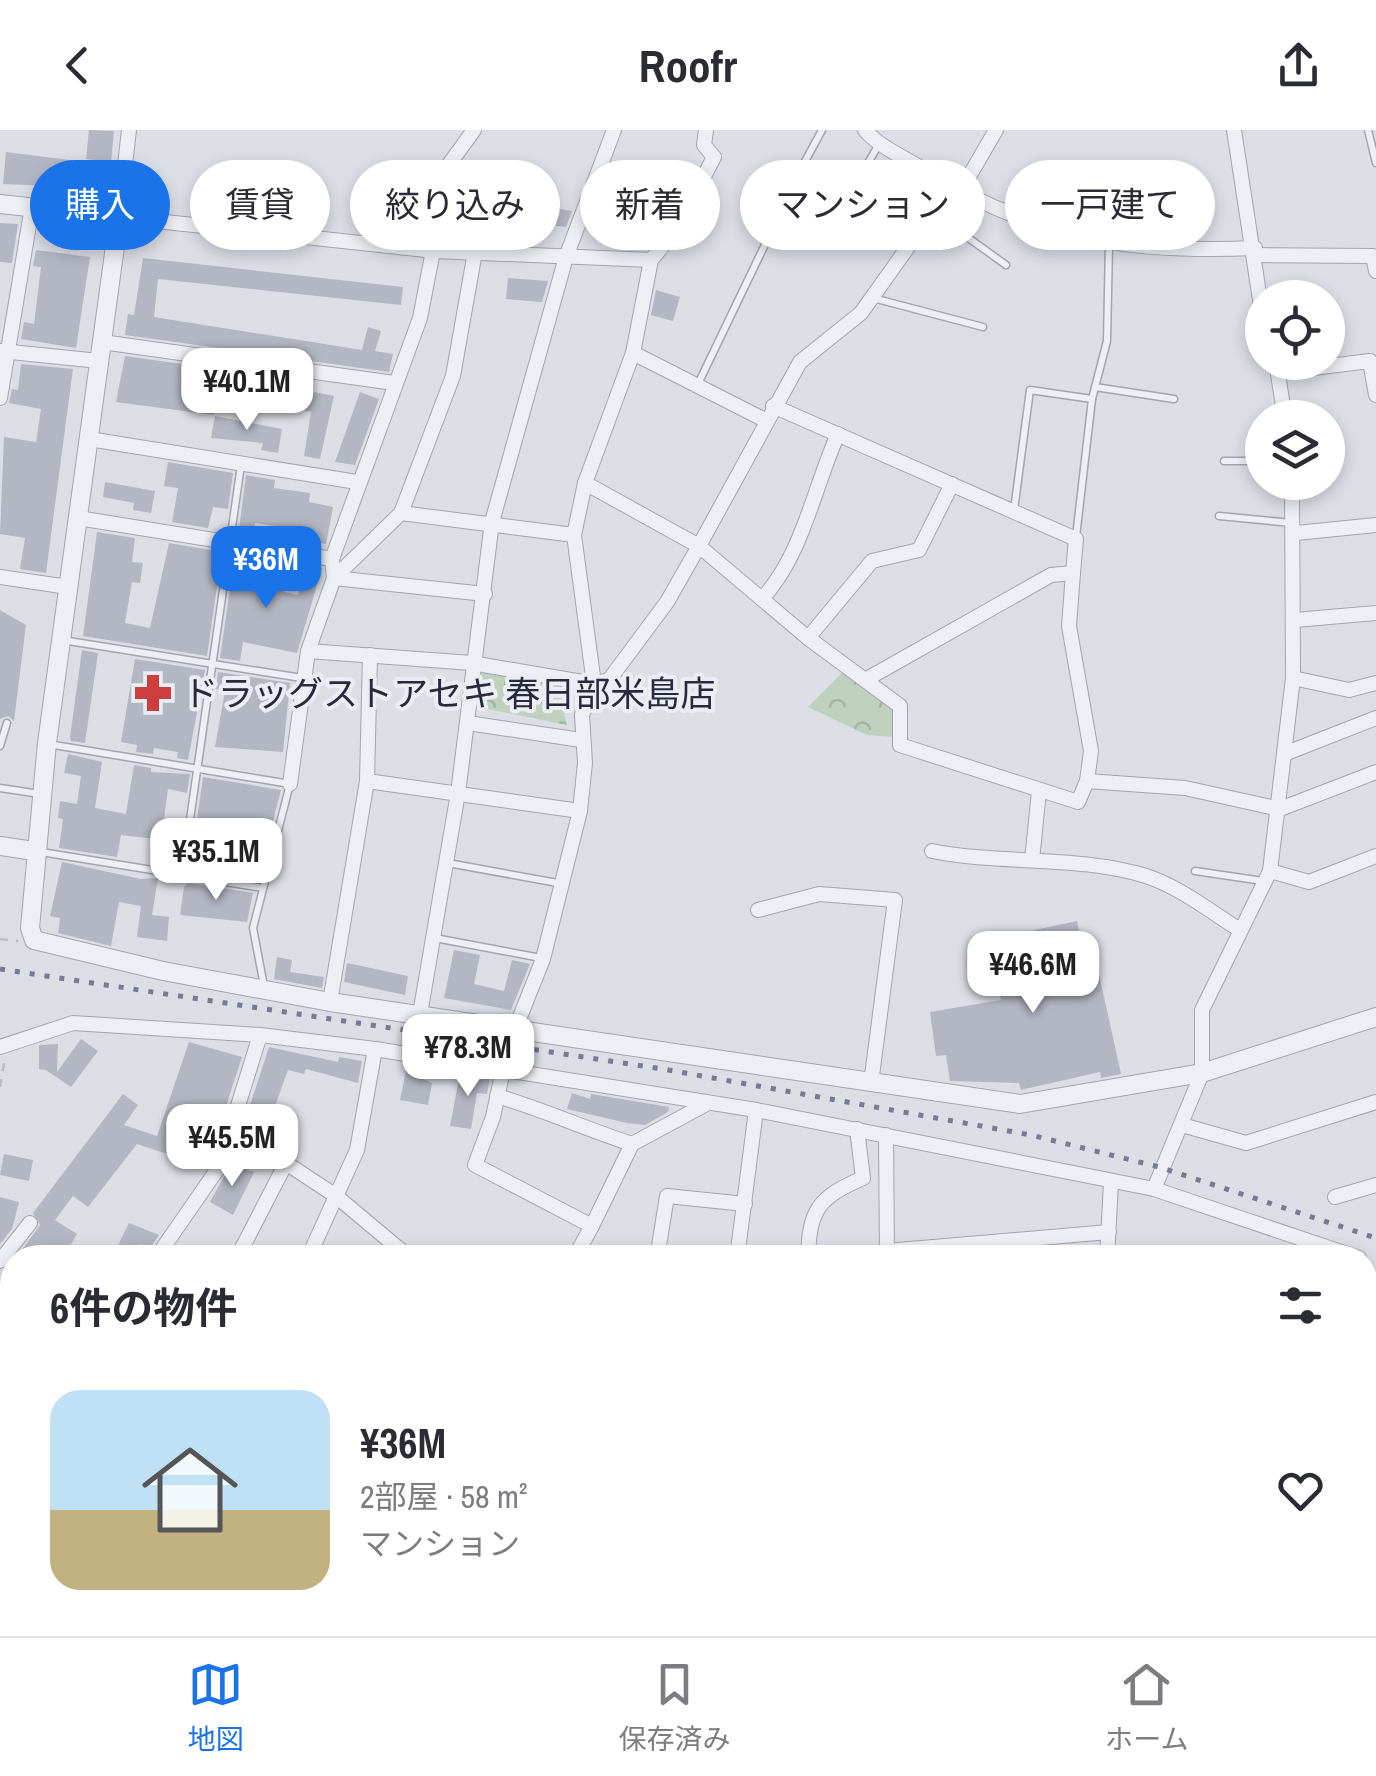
<!DOCTYPE html>
<html lang="ja">
<meta charset="utf-8">
<style>
:root{--surface:#fff;--page:#f2f2f3;--text:#2b2b33;--muted:#7c7c81;--line:#e1e1e2;--accent:#1a73e8}
body{margin:0;font-family:"Archivo Narrow","Noto Sans JP",sans-serif;background:var(--page);color:var(--text);height:100vh;display:flex;flex-direction:column;font-size:38px;white-space:nowrap}
*{box-sizing:border-box;margin:0}
p{font-size:32px;color:var(--muted)}
.icon{flex:none;width:55px;height:55px;fill:none;stroke:currentColor;stroke-width:2;stroke-linecap:round;stroke-linejoin:round}
.map{position:relative;flex:1;overflow:hidden}
.drawer{position:absolute;left:0px;top:1115px;width:1378px;height:392px;display:flex;flex-direction:column;background:var(--surface);border-radius:40px 40px 0 0;box-shadow:0 5px 15px #0003}
.drawer>*{flex:none}
.top-card{position:absolute;left:30px;top:30px;width:1318px;height:90px;display:flex;gap:20px}
.tools{position:absolute;left:1245px;top:150px;display:grid;gap:20px}
.tools a{display:grid;place-items:center;width:100px;height:100px;border-radius:50%;background:var(--surface);box-shadow:0 5px 15px #0003;font-size:50px}
.price{position:absolute;translate:-50% -85px;padding:0 22px;border-radius:20px;background:#fff;color:#222;font-size:32px;line-height:65px;filter:drop-shadow(0 2px 5px #0008)}
.price::after{content:'';position:absolute;left:50%;top:60px;width:30px;height:22px;margin-left:-15px;background:inherit;clip-path:polygon(0 0,100% 0,50% 100%)}
.price.active{background:var(--accent);color:#fff}
ul{padding:0;list-style:none}
li{display:flex;align-items:center;gap:30px;height:250px;padding:0 50px}
li span{display:grid;place-items:center;flex:none;width:280px;height:200px;border-radius:30px;color:#555}
li>.icon{margin-inline-start:auto}
span .icon{width:120px;height:120px;fill:#fffc;stroke-width:1}
li b{font-size:42px}
h2{display:flex;justify-content:space-between;align-items:center;height:120px;padding:0 50px;font-size:42px}
.tag{padding:0 35px;border-radius:45px;background:var(--surface);box-shadow:0 5px 15px #0003;font-size:35px;line-height:90px}
.tag.active{background:var(--accent);color:#fff}
header{display:flex;justify-content:space-between;align-items:center;height:130px;padding:0 50px;background:var(--surface);font-size:45px;font-weight:800}
.tab-bar{display:flex;justify-content:space-around;align-items:center;height:140px;border-top:2px solid var(--line);background:var(--surface);font-size:28px;color:var(--muted)}
.tab-bar a{display:grid;justify-items:center;gap:5px}
.tab-bar .active{color:var(--accent)}
.map>svg:first-child{display:block}
</style>
<header><svg class="icon" aria-label="back" viewBox="0 0 24 24"><path d="M15 5l-7 7 7 7"/></svg>Roofr<svg class="icon" aria-label="share" viewBox="0 0 24 24"><path d="M12 15V3M7 8l5-5 5 5M5 13v7h14v-7"/></svg></header>
<div class="map">
<svg width="1376" height="1506" viewBox="0 0 1376 1506">
<defs>
<pattern id="forest-crowns" width="20" height="18" patternUnits="userSpaceOnUse" patternTransform="scale(2.5)"><rect width="20" height="18" fill="#bfd0bd"/><path d="M2 6a3 3 0 1 1 6 0M12 15a3 3 0 1 1 6 0" fill="none" stroke="#a4b3a3"/></pattern>
</defs>
<rect width="100%" height="100%" fill="#dcdee6"/>
<!-- forest -->
<g fill="url(#forest-crowns)">
<polygon points="469,538 572,556 564,585 567,595 463,574"/>
<polygon points="842,543 896,578 895,607 867,605 808,577"/>
</g>
<!-- building -->
<g fill="#b3b7c3">
<polygon points="89,0 114,1 111,32 86,29"/>
<polygon points="6,22 85,32 82,54 54,50 53,56 3,54"/>
<polygon points="521,73 548,77 572,81 566,97 538,94 518,90"/>
<polygon points="0,93 18,94 12,133 0,132"/>
<polygon points="36,120 90,127 76,218 21,209 24,192 34,194 41,137 33,136"/>
<polygon points="143,128 403,157 401,175 158,149 154,187 362,220 368,197 381,201 375,221 393,224 389,242 125,205 128,184 134,185"/>
<polygon points="508,148 548,151 542,172 506,169"/>
<polygon points="656,160 680,167 673,191 651,185"/>
<polygon points="125,226 218,239 214,285 116,272"/>
<polygon points="21,234 73,239 46,443 20,439 25,408 0,404 4,307 36,312 41,279 9,273 12,259 18,260"/>
<polygon points="251,244 282,248 278,269 248,264"/>
<polygon points="309,261 334,266 320,329 304,326 311,282 305,281"/>
<polygon points="360,262 379,269 355,335 335,332"/>
<polygon points="215,286 282,299 278,323 261,320 263,313 211,308"/>
<polygon points="168,332 233,343 228,379 213,377 208,398 172,392 178,358 164,356"/>
<polygon points="246,345 275,350 274,358 310,363 309,372 333,377 326,414 307,411 308,401 255,393 254,402 239,399"/>
<polygon points="105,352 155,361 151,383 133,380 134,373 103,367"/>
<polygon points="97,402 135,408 132,432 143,433 140,453 132,452 125,493 150,498 169,413 222,422 207,526 83,506"/>
<polygon points="258,428 274,431 269,458 298,465 305,435 322,438 297,523 243,512 240,531 220,528 233,437 255,442"/>
<polygon points="0,480 26,495 14,591 8,586 0,589"/>
<polygon points="82,520 98,523 85,613 71,611 70,607"/>
<polygon points="135,529 205,540 188,630 177,628 178,622 154,618 153,624 136,622 137,615 121,612"/>
<polygon points="218,542 290,553 283,622 215,617 225,561 216,559"/>
<polygon points="68,624 102,632 95,678 126,684 134,635 151,638 151,642 190,644 187,663 168,659 164,689 183,692 178,728 160,724 163,710 121,705 117,727 59,718 63,689 58,688 60,671 77,674 81,646 64,643"/>
<polygon points="203,647 281,660 258,750 191,731"/>
<polygon points="62,732 141,749 158,748 152,785 169,787 167,811 137,807 141,776 119,772 111,816 58,803 60,788 50,786"/>
<polygon points="188,753 253,763 247,792 180,785 184,757"/>
<polygon points="1077,791 1085,828 1095,826 1121,944 1101,948 1100,942 1021,960 1019,953 950,951 946,925 936,926 930,882 1001,870 988,810"/>
<polygon points="454,820 480,825 474,854 504,861 512,830 530,834 511,880 444,868"/>
<polygon points="277,827 292,830 290,842 324,847 322,858 274,849"/>
<polygon points="347,833 408,846 405,865 344,852"/>
<polygon points="81,909 98,921 71,957 46,940 39,939 39,915 58,914 57,942"/>
<polygon points="189,912 242,927 206,1037 137,1014 88,1077 73,1066 55,1090 77,1104 63,1128 19,1124 40,1095 33,1083 123,964 138,975 124,995 157,1006"/>
<polygon points="269,917 338,932 339,927 362,931 358,953 306,939 304,944 288,940 266,1001 244,994"/>
<polygon points="406,941 432,953 428,975 400,970"/>
<polygon points="460,943 490,948 487,964 477,963 471,999 450,996"/>
<polygon points="572,963 590,969 591,964 669,977 668,982 645,995 627,993 567,979"/>
<polygon points="4,1024 33,1030 29,1051 0,1045"/>
<polygon points="231,1034 254,1042 233,1085 210,1072"/>
<polygon points="0,1067 19,1072 12,1099 0,1114"/>
<polygon points="129,1093 159,1105 150,1118 140,1114 135,1128 113,1125"/>
</g>
<g fill="none" stroke-linecap="round" stroke-linejoin="round">
<!-- service casing -->
<g stroke="#a2a4b0" stroke-width="9">
<g id="service">
<polyline points="1368,0 1376,33"/>
<polyline points="802,37 822,0"/>
<polyline points="938,86 1006,135"/>
<polyline points="810,90 830,99 879,14"/>
<polyline points="1081,106 1089,44"/>
<polyline points="873,168 983,197"/>
<polyline points="698,254 771,102"/>
<polyline points="1095,257 1174,269"/>
<polyline points="1092,269 1107,211 1109,114"/>
<polyline points="1224,331 1262,331"/>
<polyline points="1014,380 1030,260 1092,269 1076,407"/>
<polyline points="1219,386 1292,393"/>
<polyline points="62,510 302,548"/>
<polyline points="48,614 290,654 253,798 264,856"/>
<polyline points="0,616 7,593"/>
<polyline points="0,658 40,664"/>
<polyline points="41,722 263,758"/>
<polyline points="448,733 563,754"/>
<polyline points="1195,741 1263,751"/>
<polyline points="182,745 241,335"/>
<polyline points="435,808 541,828"/>
<polyline points="0,1388 12,1375"/>
<polyline points="0,1431 12,1441"/>
<polyline points="174,1495 188,1506"/>
<polyline points="306,1495 307,1506"/>
<polyline points="1153,1495 1154,1506"/>
</g>
</g>
<!-- minor casing -->
<g stroke="#a2a4b0" stroke-width="16">
<g id="minor">
<polyline points="129,0 119,87 435,121 651,130"/>
<path d="M865 0C879 17 904 27 923 39 1033 108 1127 124 1255 118"/>
<polyline points="996,0 960,62 913,110 861,183 800,232 699,416 808,508 900,576 900,615 1078,672 1087,651 1185,658 1280,679 1376,642"/>
<polyline points="1234,0 1262,183"/>
<polyline points="1255,125 1373,126 1376,141"/>
<polyline points="102,212 394,253"/>
<polyline points="1,221 99,231"/>
<polyline points="633,223 767,291"/>
<polyline points="1276,232 1285,288"/>
<polyline points="1280,242 1370,231 1376,265"/>
<polyline points="0,268 32,77"/>
<polyline points="773,276 1076,409 1073,443 1051,445 865,550"/>
<polyline points="89,309 357,352"/>
<polyline points="401,383 574,405"/>
<polyline points="78,388 332,429"/>
<polyline points="1296,403 1376,395"/>
<polyline points="1073,443 1069,496 1091,621 1087,651"/>
<polyline points="0,447 68,457"/>
<polyline points="334,448 401,383 453,246 475,122"/>
<polyline points="334,448 485,464"/>
<path d="M762 469C803 424 813 360 838 304"/>
<polyline points="1295,490 1376,483"/>
<polyline points="808,508 872,431 919,420 952,354"/>
<polyline points="308,521 472,533 594,554 609,550 667,472 699,416 585,353"/>
<polyline points="1293,548 1349,560 1376,553"/>
<polyline points="468,593 581,610"/>
<polyline points="1284,624 1376,588"/>
<polyline points="367,651 580,681"/>
<polyline points="290,654 308,521 334,448 332,429 420,188 450,33 474,0"/>
<path d="M932 721C1002 735 1077 725 1146 746 1180 757 1211 782 1240 800"/>
<polyline points="1032,730 1039,661"/>
<polyline points="1270,741 1309,752 1376,726"/>
<polyline points="758,780 819,764 895,770 871,953"/>
<polyline points="330,872 367,651 370,525"/>
<polyline points="420,884 458,663 492,392 566,127 614,0"/>
<polyline points="516,897 543,829 580,681 585,633 582,585 594,554 574,405 585,353 633,223 651,130 677,99 714,27 704,15 706,0"/>
<polyline points="0,917 73,893 260,905 375,919 756,980 1154,1059 1359,1128"/>
<polyline points="503,940 493,987 475,1035 592,1096 574,1128"/>
<path d="M497 966C544 980 586 999 632 1014"/>
<polyline points="1182,995 1246,1013 1376,972"/>
<polyline points="886,1005 887,1128"/>
<polyline points="1154,1059 1202,943 1202,880 1270,741 1293,548 1292,352"/>
<polyline points="1335,1067 1376,1055"/>
<polyline points="592,1096 632,1014 708,973"/>
<polyline points="886,1121 1109,1102"/>
<polyline points="156,1128 219,1037 260,905"/>
<polyline points="237,1128 286,1033 336,1066 410,1128"/>
<polyline points="308,1128 357,1020 375,919"/>
<polyline points="657,1128 667,1066 745,1074"/>
<polyline points="737,1128 756,980"/>
<path d="M808 1128C809 1078 820 1067 863 1048L857 999"/>
<polyline points="1107,1128 1111,1053"/>
<polyline points="0,1131 30,1093"/>
<polyline points="0,1169 12,1176"/>
<polyline points="1365,1212 1376,1213"/>
<polyline points="1365,1254 1376,1255"/>
<polyline points="0,1265 12,1255"/>
<polyline points="1365,1302 1376,1303"/>
<polyline points="1365,1387 1376,1385"/>
<polyline points="1365,1432 1376,1429"/>
<polyline points="341,1495 374,1506"/>
<polyline points="787,1495 787,1506"/>
<polyline points="1226,1495 1228,1506"/>
<polyline points="86,1506 92,1495"/>
<polyline points="218,1506 278,1495"/>
<polyline points="580,1506 582,1495"/>
<polyline points="1084,1506 1085,1495"/>
</g>
</g>
<!-- tertiary casing -->
<g stroke="#a2a4b0" stroke-width="20">
<g id="tertiary">
<polyline points="0,74 119,87 47,613 30,798 34,810 163,841 330,872 1020,974 1202,943 1376,887"/>
<polyline points="0,716 34,721"/>
<polyline points="490,1506 492,1495"/>
</g>
</g>
<!-- path -->
<g stroke="#babcc4" stroke-width="2.5" stroke-dasharray="8 8" stroke-linecap="butt">
<polyline points="0,809 18,811"/>
<polyline points="0,957 4,933"/>
</g>
<!-- service -->
<use href="#service" stroke="#eeeff4" stroke-width="6"/>
<!-- minor -->
<use href="#minor" stroke="#eeeff4" stroke-width="14"/>
<!-- tertiary -->
<use href="#tertiary" stroke="#eeeff4" stroke-width="18"/>
<!-- rail -->
<polyline stroke="#757b90" stroke-width="5" stroke-dasharray="5 10" stroke-linecap="butt" points="0,839 663,939 1031,1005 1159,1037 1376,1108"/>
</g>
<!-- icons -->
<defs>
<g id="pharmacy-bare" transform="scale(3)"><path d="M-2-6h4v4h4v4h-4v4h-4v-4h-4v-4h4Z" fill="#ce3e3e" stroke="#ebedf4" stroke-width="2.5" paint-order="stroke"/></g>
</defs>
<g fill-rule="evenodd">
<use href="#pharmacy-bare" x="153" y="563"/>
</g>
<g text-anchor="middle" dominant-baseline="central" stroke-width="8" stroke-linejoin="round" paint-order="stroke">
<!-- poi labels -->
<g font-size="35" fill="#262a3c" stroke="#ebedf4" text-anchor="start">
<text x="183" y="563">ドラッグストアセキ 春日部米島店</text>
</g>
</g>
</svg>
<div class="tools">
<a><svg class="icon" aria-label="locate" viewBox="0 0 24 24"><circle cx="12" cy="12" r="6"/><path d="M12 2v4M12 18v4M2 12h4M18 12h4"/></svg></a>
<a><svg class="icon" aria-label="layers" viewBox="0 0 24 24"><path d="M12 4l9 5-9 5-9-5zM3 14l9 5 9-5"/></svg></a>
</div>
<b class="price" style="left:247px;top:303px">¥40.1M</b>
<b class="price active" style="left:266px;top:481px">¥36M</b>
<b class="price" style="left:216px;top:773px">¥35.1M</b>
<b class="price" style="left:1033px;top:886px">¥46.6M</b>
<b class="price" style="left:468px;top:969px">¥78.3M</b>
<b class="price" style="left:232px;top:1059px">¥45.5M</b>
<div class="top-card">
<a class="tag active">購入</a>
<a class="tag">賃貸</a>
<a class="tag">絞り込み</a>
<a class="tag">新着</a>
<a class="tag">マンション</a>
<a class="tag">一戸建て</a>
</div>
<section class="drawer">
<h2>6件の物件<svg class="icon" aria-label="filters" viewBox="0 0 24 24"><path d="M4 7h16M4 17h16"/><circle cx="9" cy="7" r="2"/><circle cx="15" cy="17" r="2"/></svg></h2>
<ul>
<li><span style="background:linear-gradient(#bfe0f5 60%,#c2b280 0)"><svg class="icon" aria-label="home" viewBox="0 0 24 24"><path d="M3 11l9-7 9 7M6 9v11h12V9"/></svg></span><div><b>¥36M</b><p>2部屋 · 58 m²</p><p>マンション</p></div><svg class="icon" aria-label="heart" viewBox="0 0 24 24"><path d="M12 20l-8-8c-3-5 5-10 8-4 3-6 11-1 8 4z"/></svg></li>
</ul>
</section>
</div>
<nav class="tab-bar">
<a class="active"><svg class="icon" aria-label="map" viewBox="0 0 24 24"><path d="M3 6l6-2 6 2 6-2v14l-6 2-6-2-6 2zM9 4v14M15 6v14"/></svg>地図</a>
<a><svg class="icon" aria-label="saved" viewBox="0 0 24 24"><path d="M7 4h10v16l-5-4-5 4z"/></svg>保存済み</a>
<a><svg class="icon" aria-label="home" viewBox="0 0 24 24"><path d="M3 11l9-7 9 7M6 9v11h12V9"/></svg>ホーム</a>
</nav>
